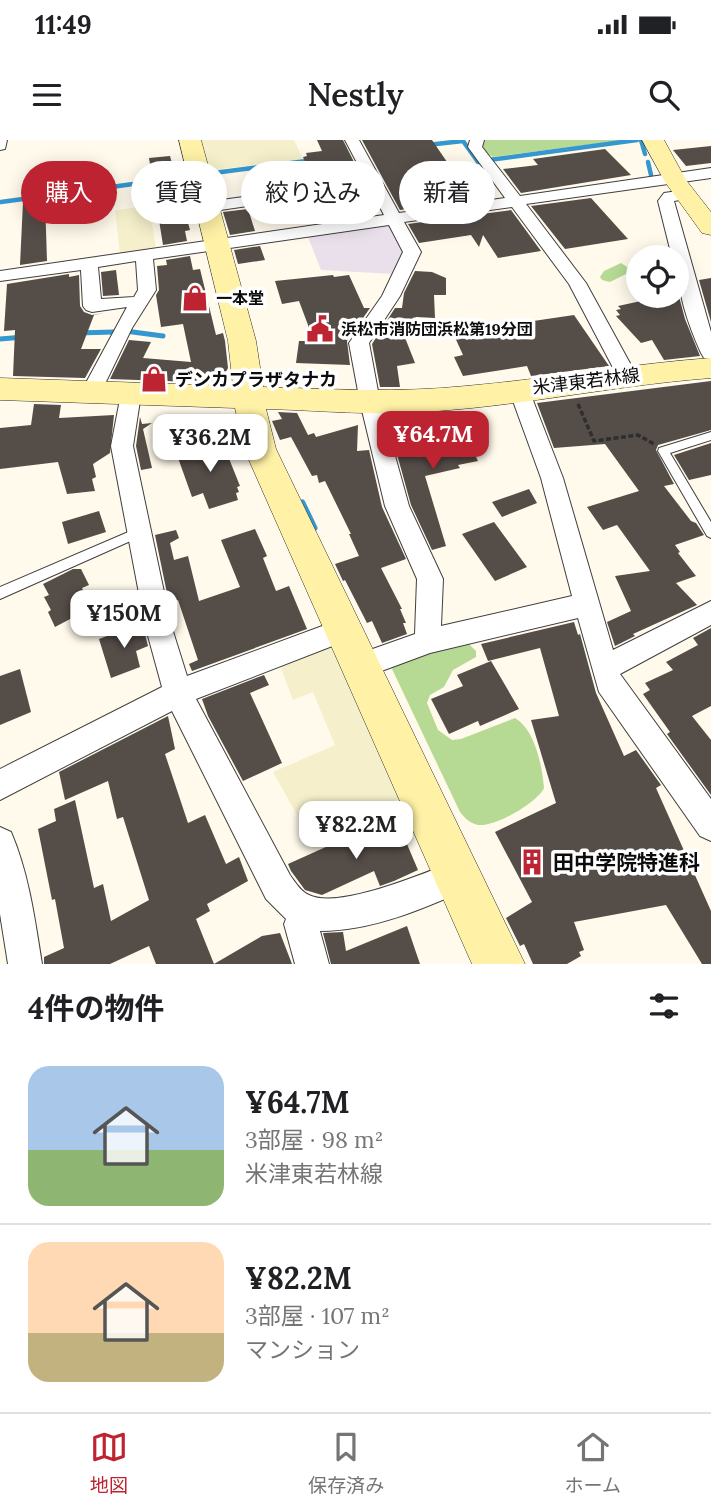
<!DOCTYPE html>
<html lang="ja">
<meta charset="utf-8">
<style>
:root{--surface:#fff;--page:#f2f2f2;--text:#202124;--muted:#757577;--line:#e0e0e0;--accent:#bd2330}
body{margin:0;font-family:Lora,"Noto Sans JP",serif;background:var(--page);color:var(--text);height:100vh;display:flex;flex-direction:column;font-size:26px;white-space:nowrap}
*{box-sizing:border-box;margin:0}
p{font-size:23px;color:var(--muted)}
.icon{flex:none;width:38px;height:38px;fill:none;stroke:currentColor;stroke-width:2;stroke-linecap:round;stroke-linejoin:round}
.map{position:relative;height:824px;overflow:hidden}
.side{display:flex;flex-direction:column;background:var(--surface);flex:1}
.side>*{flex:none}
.guide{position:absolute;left:21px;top:21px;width:670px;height:63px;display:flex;gap:14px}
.controls{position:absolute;left:626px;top:105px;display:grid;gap:14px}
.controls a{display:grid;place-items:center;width:63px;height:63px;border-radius:50%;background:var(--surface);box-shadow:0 4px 18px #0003;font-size:35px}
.price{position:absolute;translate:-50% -60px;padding:0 16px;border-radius:14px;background:#fff;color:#222;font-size:23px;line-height:46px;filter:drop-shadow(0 2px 4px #0008)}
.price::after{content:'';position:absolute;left:50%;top:42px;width:21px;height:16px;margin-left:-10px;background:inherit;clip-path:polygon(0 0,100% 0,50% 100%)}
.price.on{background:var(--accent);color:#fff}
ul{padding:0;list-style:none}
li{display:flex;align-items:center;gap:21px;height:175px;padding:0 28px}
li+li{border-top:2px solid var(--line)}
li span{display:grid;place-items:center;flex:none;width:196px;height:140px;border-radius:21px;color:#555}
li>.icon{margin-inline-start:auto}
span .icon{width:84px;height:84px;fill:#fffc;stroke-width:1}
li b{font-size:30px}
h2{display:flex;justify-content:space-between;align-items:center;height:84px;padding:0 28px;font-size:30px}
.chip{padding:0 24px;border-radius:32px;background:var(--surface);box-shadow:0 4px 18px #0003;font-size:24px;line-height:63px}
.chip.on{background:var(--accent);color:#fff}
.status{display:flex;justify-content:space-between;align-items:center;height:49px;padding:0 35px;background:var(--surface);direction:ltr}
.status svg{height:19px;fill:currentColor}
header{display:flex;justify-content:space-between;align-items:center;height:91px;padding:0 28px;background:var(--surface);font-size:32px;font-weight:600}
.dock{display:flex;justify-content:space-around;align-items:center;height:98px;border-top:2px solid var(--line);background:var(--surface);font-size:19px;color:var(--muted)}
.dock a{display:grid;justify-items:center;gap:4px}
.dock .on{color:var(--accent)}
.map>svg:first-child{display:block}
</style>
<div class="status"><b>11:49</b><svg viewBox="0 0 49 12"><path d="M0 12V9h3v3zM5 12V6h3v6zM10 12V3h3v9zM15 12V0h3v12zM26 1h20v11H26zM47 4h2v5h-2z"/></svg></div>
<header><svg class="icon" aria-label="menu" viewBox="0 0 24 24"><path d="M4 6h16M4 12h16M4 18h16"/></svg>Nestly<svg class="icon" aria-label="search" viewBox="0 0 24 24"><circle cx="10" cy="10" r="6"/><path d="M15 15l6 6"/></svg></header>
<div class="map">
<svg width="711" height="824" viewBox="0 0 711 824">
<rect width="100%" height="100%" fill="#fffaeb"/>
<!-- industrial -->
<polygon fill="#eae0eb" points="388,84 402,112 393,134 321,130 308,97"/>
<!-- farmland -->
<g fill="#f5f0cb">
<polygon points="197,0 294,0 303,19 206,31"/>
<polygon points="149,66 156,110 120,115 115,70"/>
<polygon points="330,503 405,656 310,698 273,632 335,605 313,552 293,560 279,523"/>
</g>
<!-- forest -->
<g fill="#b6da94">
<polygon points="481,0 625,0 493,17 482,10"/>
<polygon points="621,123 639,135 639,145 626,134 610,142 602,140 600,137 604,131"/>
<path d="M466 501 476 511V517L453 530 444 547 430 555 427 563 438 590 452 600 461 599 515 578C535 590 542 625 544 648 537 663 495 687 478 685 469 683 465 678 460 672L392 529 396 522Z"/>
</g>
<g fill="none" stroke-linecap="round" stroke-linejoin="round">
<!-- stream-far2 -->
<g stroke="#3597cf" stroke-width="4.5">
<polyline points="641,0 645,14"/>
<polyline points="427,5 463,1 478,22 482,21"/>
<polyline points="489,20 637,0"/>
<polyline points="648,22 651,35"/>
<polyline points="206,34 314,20"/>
<polyline points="1,62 192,36"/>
</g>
<!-- stream-far1 -->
<g stroke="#3597cf" stroke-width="5">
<polyline points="125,191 163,196"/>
<polyline points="77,193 114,192"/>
<polyline points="0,199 24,197"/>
</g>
<!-- stream -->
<polyline stroke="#3597cf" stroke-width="7" points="302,363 314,388"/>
</g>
<!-- building -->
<g fill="#554d48">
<polygon points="317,0 343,0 362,38 300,44 292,26 306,24 303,17 307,16 306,13 322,11"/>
<polygon points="362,0 432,0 473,60 400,70"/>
<polygon points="711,6 711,23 686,26 673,10"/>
<polygon points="605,9 631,35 521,53 503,29 538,25 533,19"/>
<polygon points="170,16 190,90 185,91 187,101 163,105 149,18"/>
<polygon points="369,51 373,59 334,64 330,57"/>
<polygon points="591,58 628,99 565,109 531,66"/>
<polygon points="45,59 47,121 20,125 23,62"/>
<polygon points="248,69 255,91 230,95 223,72"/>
<polygon points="511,70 541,111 498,118 483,95 479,107 471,95 419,103 408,84"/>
<polygon points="260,106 265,120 238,124 234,110"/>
<polygon points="190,116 193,130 200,129 216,195 223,193 225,201 228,228 220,243 110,239 129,200 151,202 143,218 191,222 183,184 161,187 156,155 159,150 157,126 167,125 166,120"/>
<polygon points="116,130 119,155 103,156 101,132"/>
<polygon points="415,131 432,132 446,138 446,155 434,155 435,178 416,177 415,186 400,185 415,223 397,226 400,247 380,247 372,204 395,168 402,168 404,153"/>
<polygon points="69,134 69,137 79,135 80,166 84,172 92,175 104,173 94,175 81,209 101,209 85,238 13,236 15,190 4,191 7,144"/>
<polygon points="333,135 334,137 349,135 364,168 370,168 347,201 350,225 296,223 299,201 314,201 299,161 282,164 275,141"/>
<polygon points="711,138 711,182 699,140"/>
<polygon points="677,149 685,179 700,216 664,220 652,200 641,203 616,176 620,175 616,170 621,169 618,166 664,156 677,156"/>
<polygon points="574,175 609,226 531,236 527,226 463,236 454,217 463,215 453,193"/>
<polygon points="711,241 711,290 658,305 656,310 674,344 664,346 691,381 696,383 704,395 675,405 680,412 678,413 696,436 676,443 697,465 633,494 635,496 615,506 607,482 631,471 615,436 650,431 617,385 603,390 587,367 639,351 605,304 554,308 537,263"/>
<polygon points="34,264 61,265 59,278 114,275 110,313 93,324 96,337 92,339 95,351 67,354 58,322 0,329 0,288 31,285"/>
<polygon points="278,272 297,273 308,295 314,293 316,297 358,285 357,311 369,310 382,367 406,419 381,428 402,469 400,469 406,483 403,483 407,494 382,503 372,481 367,483 345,440 343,441 335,424 359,416 349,394 351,394 325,341 319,343 317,335 312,336 291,297 280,300 272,281 282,279"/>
<polygon points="140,277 142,284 152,283 143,289 152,328 141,330 136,306"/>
<polygon points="456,277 478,321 458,325 460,328 425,336 446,406 432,410 411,365 395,307 433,302 424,284"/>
<polygon points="222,301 240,346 237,347 239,352 236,353 238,360 209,369 203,353 192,357 177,315"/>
<polygon points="711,303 711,335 689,340 674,315"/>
<polygon points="529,349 537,363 502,377 492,362"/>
<polygon points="99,371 106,392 68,404 62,382"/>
<polygon points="494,382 527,427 495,441 462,394"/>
<polygon points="255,389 267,416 263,418 276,451 289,446 307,489 192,531 189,524 198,520 178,460 169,463 155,395 176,390 179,398 170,403 174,420 188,416 199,461 240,447 221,400"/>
<polygon points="73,429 81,429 89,445 82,448 89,462 89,469 55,487 48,472 51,470 44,457 49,455 43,444"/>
<polygon points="574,482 578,495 580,494 596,553 624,616 636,610 661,645 656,648 711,771 711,824 702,824 666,765 574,782 584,810 579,812 581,816 567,824 533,824 524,804 520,806 506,778 532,762 495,692 556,663 531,580 559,576 540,508 488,521 481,504"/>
<polygon points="142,483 148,506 136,511 140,527 111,538 99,499"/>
<polygon points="711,488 711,566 692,576 711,600 711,655 667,594 670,592 643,554 650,550 645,543 673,530 666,522 698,505 693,498"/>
<polygon points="491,521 519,569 480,586 478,581 449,594 431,559 463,546 457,535"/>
<polygon points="20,529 31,572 0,585 0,536"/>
<polygon points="264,535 269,545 250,553 282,623 243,641 208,576 202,559"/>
<polygon points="168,576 175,609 165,614 188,683 205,675 226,724 239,717 248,741 207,764 210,771 196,779 214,824 262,796 280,793 292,824 156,824 149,806 110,824 44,824 44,817 64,808 55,759 52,760 38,689 56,681 54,669 75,660 94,748 103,744 111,781 149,760 123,677 117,679 108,641 65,660 59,632"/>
<polygon points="394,684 397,692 401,690 418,730 394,741 380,746 374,731 322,755 305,750 291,731 288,724 357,693 358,695 373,689 375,693"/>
<polygon points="407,786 420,824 331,824 323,793 343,792 346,811"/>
</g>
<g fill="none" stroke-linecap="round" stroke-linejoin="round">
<!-- lane casing -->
<g stroke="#3f3f3f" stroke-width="2">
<g id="lane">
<polygon points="711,292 711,300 670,313 711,382 711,398 707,396 658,311 659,308"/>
<polygon points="140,387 144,389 146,392 144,395 0,459 0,447"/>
</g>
</g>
<!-- street casing -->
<g stroke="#3f3f3f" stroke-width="2">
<g id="street">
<polygon points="0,0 7,0 5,9 0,10"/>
<path d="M345 0H359L399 73 505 58 468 7 470 0H484L482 7 520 56 711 28V38L526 64 586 143 637 236 634 241H620L569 144 512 67 404 82 421 112 400 156 369 203 380 262 409 366 443 439 441 486 572 456 541 338 509 250 512 245H526L529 250 563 338 613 510 711 461V485L620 534 711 659V701L700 696 599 552 578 478 430 513 360 539 350 535 346 526 350 517 415 494 417 439 385 366 360 262 349 203 382 156 403 112 389 85 153 119 156 150 132 188 101 252 98 257H84L81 252 127 167 92 172 86 170 83 166 81 130 0 141V131L384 75 370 48 207 72 199 67 207 62 366 40ZM136 121 138 150 134 157 101 159 98 127Z"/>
<path d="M685 50 691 52 693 55 691 58 674 61 711 192V219L704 218 701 213C687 182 677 152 677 117H672L658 61 664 53Z"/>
<path d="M131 247 138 249 141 254 133 306 171 485 187 536 344 478 353 482 357 490 353 498 196 559 290 735C295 742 301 752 309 755 339 770 427 732 458 720L470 724 474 736 470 748C423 769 372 791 320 791L329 824H295L284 784 286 779 266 759 172 571 0 660V629L162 547 145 485 111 306 121 254 124 249Z"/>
<path d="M0 687 11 692C29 734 35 780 42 824H8L0 774Z"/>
</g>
</g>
<!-- secondary casing -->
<g stroke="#2e2e2e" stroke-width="1">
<g id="secondary">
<path d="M179 0H201L256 201 263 247C331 249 399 253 466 246 548 239 629 224 711 218V238C605 246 500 271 394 273 352 274 309 270 266 269L276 309 525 824H472L244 309 235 268 0 260V238L233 246 228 201Z"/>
<polygon points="642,0 664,0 686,40 711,72 711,95 702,93 665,42"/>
</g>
</g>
<!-- path -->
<polyline stroke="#2e2e2e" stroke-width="3.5" stroke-dasharray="5 2.5" stroke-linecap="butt" points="578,264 594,301 638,295 654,304"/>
<!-- lane -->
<use href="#lane" fill="#fff" fill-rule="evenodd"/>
<!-- street -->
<use href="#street" fill="#fff" fill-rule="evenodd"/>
<!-- secondary -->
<use href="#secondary" fill="#fff2a6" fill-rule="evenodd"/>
</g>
<!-- icons -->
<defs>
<g id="shop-bare" transform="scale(2.1)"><path d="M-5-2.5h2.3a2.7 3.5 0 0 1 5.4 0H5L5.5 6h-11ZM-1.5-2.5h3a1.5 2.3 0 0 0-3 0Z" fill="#bd2330" stroke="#fff" stroke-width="2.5" paint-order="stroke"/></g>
<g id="civic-bare" transform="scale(2.1)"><path d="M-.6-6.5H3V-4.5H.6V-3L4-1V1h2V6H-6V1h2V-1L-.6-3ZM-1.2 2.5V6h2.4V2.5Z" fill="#bd2330" stroke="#fff" stroke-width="2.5" paint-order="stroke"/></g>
<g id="building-bare" transform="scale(2.1)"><path d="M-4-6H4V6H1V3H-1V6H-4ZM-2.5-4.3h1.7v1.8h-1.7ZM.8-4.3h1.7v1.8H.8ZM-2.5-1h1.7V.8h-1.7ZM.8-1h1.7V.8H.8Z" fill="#bd2330" stroke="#fff" stroke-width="2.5" paint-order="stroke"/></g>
</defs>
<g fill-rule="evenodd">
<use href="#shop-bare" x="195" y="158"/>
<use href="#civic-bare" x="320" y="189"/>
<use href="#shop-bare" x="154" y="239"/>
<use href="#building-bare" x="532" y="722"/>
</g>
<g text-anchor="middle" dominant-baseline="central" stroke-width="7" stroke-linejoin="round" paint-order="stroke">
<!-- far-poi labels -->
<g font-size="16" font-weight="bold" fill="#0c0c0c" stroke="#fff" text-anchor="start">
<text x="216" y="158">一本堂</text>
<text x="341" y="189">浜松市消防団浜松第19分団</text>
</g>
<!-- poi labels -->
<g font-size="18" font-weight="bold" fill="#0c0c0c" stroke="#fff" text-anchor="start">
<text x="175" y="239">デンカプラザタナカ</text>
</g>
<!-- street labels -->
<g font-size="18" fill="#0c0c0c" stroke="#fff">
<text transform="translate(586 241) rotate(-7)">米津東若林線</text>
</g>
<!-- near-poi labels -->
<g font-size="21" font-weight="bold" fill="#0c0c0c" stroke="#fff" text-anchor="start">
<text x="553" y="722">田中学院特進科</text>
</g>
</g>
</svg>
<div class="controls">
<a><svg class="icon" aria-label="locate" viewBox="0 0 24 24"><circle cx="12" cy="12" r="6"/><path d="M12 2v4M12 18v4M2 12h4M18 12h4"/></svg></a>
</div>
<b class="price on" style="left:433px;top:331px">¥64.7M</b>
<b class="price" style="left:210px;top:334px">¥36.2M</b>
<b class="price" style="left:124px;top:510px">¥150M</b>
<b class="price" style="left:356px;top:721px">¥82.2M</b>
<div class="guide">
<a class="chip on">購入</a>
<a class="chip">賃貸</a>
<a class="chip">絞り込み</a>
<a class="chip">新着</a>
</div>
</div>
<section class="side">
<h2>4件の物件<svg class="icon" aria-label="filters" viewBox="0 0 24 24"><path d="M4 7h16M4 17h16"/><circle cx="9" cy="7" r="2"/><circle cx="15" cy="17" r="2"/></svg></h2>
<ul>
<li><span style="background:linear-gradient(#a9c7e8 60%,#8fb573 0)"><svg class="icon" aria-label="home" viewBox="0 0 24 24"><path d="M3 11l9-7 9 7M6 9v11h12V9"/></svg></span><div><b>¥64.7M</b><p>3部屋 · 98 m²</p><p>米津東若林線</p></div></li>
<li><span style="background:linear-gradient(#ffd9b3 65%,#c2b280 0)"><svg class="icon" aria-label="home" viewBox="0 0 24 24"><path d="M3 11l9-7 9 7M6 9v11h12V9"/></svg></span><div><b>¥82.2M</b><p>3部屋 · 107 m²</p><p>マンション</p></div></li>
</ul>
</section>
<nav class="dock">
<a class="on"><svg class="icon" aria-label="map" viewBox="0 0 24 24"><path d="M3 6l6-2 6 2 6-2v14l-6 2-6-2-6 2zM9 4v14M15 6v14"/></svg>地図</a>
<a><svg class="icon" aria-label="saved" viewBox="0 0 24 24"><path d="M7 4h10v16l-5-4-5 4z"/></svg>保存済み</a>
<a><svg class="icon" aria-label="home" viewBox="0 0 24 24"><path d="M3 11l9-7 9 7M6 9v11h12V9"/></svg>ホーム</a>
</nav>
